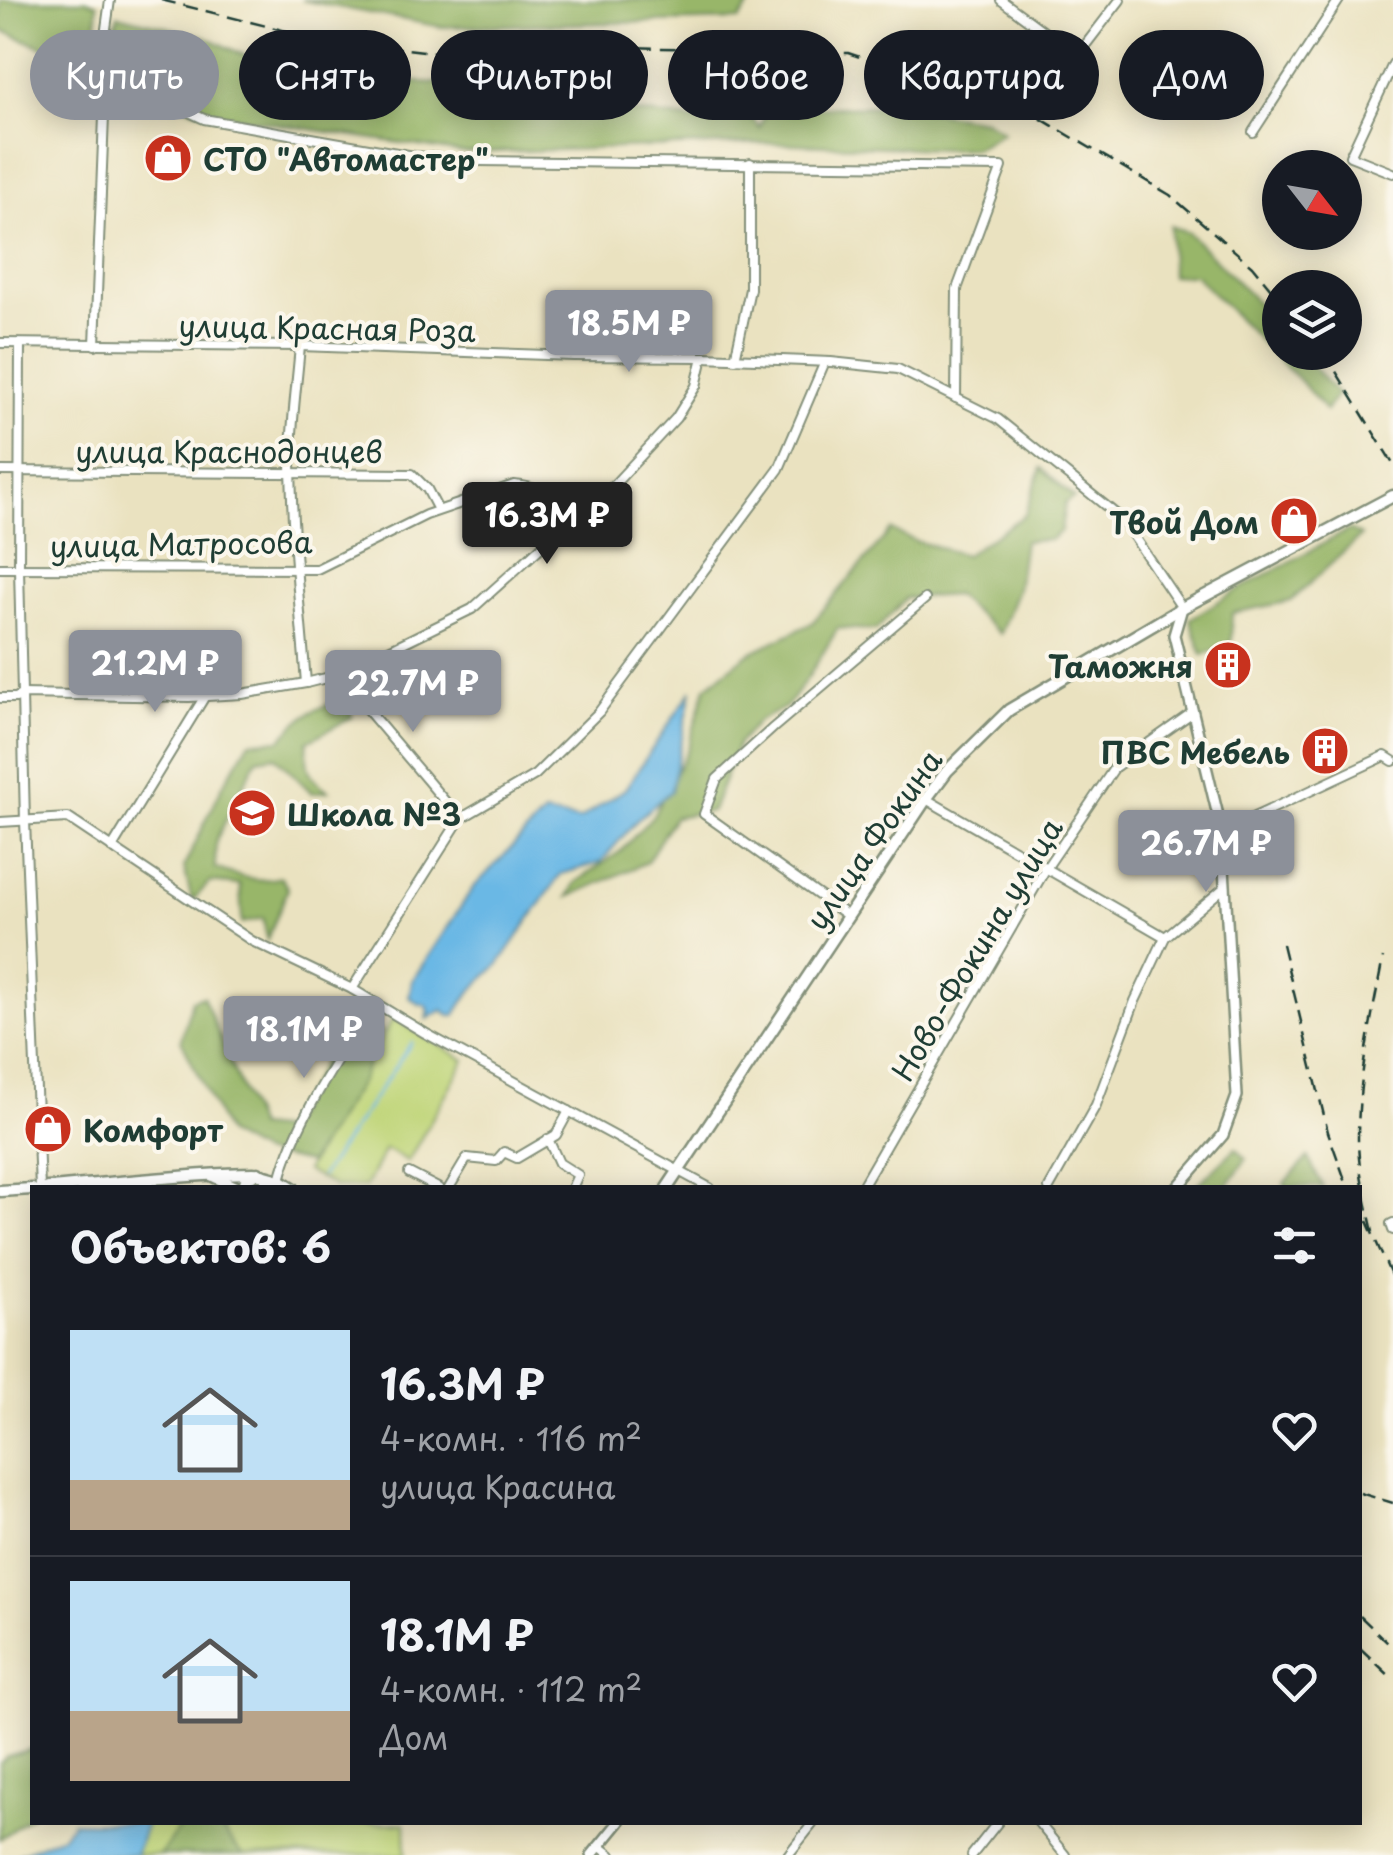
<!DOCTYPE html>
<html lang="ru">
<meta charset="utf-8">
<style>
:root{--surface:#171b24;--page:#20242c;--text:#f1f3f6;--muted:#9ea1a6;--line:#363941;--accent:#8c9099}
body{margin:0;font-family:"Playpen Sans",sans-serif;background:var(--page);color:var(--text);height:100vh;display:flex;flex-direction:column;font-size:38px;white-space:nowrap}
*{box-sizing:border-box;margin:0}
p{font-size:32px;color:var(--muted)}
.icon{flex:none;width:55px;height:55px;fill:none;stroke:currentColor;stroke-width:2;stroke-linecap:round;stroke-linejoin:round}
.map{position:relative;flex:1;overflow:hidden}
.drawer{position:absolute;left:30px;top:1185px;width:1332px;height:640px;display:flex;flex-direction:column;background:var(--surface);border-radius:0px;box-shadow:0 5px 25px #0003}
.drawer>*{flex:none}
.top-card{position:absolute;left:30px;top:30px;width:1335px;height:90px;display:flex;gap:20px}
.needle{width:65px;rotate:121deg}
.controls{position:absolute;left:1262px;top:150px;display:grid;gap:20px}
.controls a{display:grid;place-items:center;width:100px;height:100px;border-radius:50%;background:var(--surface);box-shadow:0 5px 25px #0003;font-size:50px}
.price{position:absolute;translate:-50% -85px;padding:0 22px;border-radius:10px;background:var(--accent);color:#fff;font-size:32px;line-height:65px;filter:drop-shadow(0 2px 5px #0008)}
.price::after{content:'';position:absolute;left:50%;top:60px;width:30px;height:22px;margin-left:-15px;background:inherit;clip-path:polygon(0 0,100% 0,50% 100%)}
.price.current{background:#222;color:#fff}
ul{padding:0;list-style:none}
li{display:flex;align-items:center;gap:30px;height:250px;padding:0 40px}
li+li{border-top:2px solid var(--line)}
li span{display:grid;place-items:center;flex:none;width:280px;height:200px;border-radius:0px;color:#555}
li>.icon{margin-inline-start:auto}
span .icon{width:120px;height:120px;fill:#fffc;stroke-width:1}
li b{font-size:42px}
h2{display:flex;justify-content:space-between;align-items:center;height:120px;padding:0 40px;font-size:42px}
.pill{padding:0 35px;border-radius:45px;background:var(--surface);box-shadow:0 5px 25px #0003;font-size:35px;line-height:90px}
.pill.current{background:var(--accent);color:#fff}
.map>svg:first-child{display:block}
</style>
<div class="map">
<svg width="1393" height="1855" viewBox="0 0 1393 1855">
<rect width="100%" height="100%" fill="#fbf7ec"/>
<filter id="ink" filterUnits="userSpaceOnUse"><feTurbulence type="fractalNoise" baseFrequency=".01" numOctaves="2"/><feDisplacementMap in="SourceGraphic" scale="20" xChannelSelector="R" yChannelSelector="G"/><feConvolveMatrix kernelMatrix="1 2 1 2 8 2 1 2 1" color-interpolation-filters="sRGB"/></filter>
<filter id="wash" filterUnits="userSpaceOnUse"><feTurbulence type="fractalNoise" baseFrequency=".0048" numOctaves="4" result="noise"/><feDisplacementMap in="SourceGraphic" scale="40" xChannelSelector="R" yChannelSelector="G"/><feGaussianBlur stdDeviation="2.25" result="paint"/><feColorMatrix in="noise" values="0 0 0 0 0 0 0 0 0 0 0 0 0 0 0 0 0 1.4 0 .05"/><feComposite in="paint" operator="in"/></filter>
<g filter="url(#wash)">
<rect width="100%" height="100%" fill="#eae2c0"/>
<!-- green -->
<g fill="#c0d579" stroke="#708956" stroke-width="2.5">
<polygon points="393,1018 465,1060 408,1161 385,1149 365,1187 336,1187 306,1171"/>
<polygon points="146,1823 405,1823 406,1855 135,1855"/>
</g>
<!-- forest -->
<g fill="#98b669" stroke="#5c7a4e" stroke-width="2.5">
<polygon points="0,0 86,0 97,4 97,54 81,66 60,54 0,30"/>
<polygon points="301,0 754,0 739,20 442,27"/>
<polygon points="118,15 206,37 290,77 567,88 585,106 697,120 748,114 760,128 767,108 894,106 985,120 1003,132 975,148 946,149 766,143 463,153 204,112 182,105 209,88 205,66 111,44"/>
<polygon points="1170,226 1189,233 1250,295 1280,329 1280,352 1301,353 1337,394 1326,411 1304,385 1195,275 1171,275"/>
<polygon points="1041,468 1074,498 1065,503 1061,531 1050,540 1024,541 1017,589 1000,634 955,595 906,598 876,630 838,628 809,676 786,707 758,721 738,744 712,811 674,817 647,862 568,897 575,883 621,851 654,814 687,751 706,687 748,654 812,623 891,530 915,541 965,555 1025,515"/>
<polygon points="1349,530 1361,536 1291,601 1232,613 1231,642 1203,655 1190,619 1234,592"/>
<path d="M348 699 352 717 308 741C305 766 307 777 329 791L312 793 275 756 257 759 216 840 215 868C238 876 257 884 281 877L288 889 267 940 263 918 242 923 240 885 210 882 192 901 184 867 223 785 250 741 280 740C302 715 315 707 348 699Z"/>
<polygon points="203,996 257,1127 285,1130 354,1006 380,1031 361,1081 309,1163 261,1153 227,1134 181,1040 192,1000"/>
<polygon points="1236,1148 1246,1159 1226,1187 1195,1187"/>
<polygon points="1308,1158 1323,1187 1287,1187 1284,1184"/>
<polygon points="32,1749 32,1815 0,1839 0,1763 7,1756"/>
<polygon points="183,1822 231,1823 223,1832 243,1855 160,1855"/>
</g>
<!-- water -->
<g fill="#6bb8e5" stroke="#457a8c" stroke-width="2.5">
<polygon points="692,690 671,791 639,818 600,863 561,874 499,964 470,992 455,1016 450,1016 443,1010 427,1019 429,1011 426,1005 419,1004 409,997 412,981 473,888 544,814 579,820 625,789"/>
<polygon points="72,1823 72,1822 146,1823 135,1855 17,1855 61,1836"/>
</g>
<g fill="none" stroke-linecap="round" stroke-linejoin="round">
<!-- stream -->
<polyline stroke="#6bb8e5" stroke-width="2.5" points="321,1176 412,1042"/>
</g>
</g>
<g filter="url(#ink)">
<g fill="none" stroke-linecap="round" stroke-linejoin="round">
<!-- minor casing -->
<g stroke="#84907a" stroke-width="12">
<g id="minor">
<polyline points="1001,0 1077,56 1120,0"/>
<polyline points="1393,64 1350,156 1393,173"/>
<path d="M105 91C140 96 173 103 204 119L414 156 481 161 1002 167 957 289 956 398"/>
<polyline points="1253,132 1339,0"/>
<polyline points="0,343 300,346 574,356 703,357 831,362 898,369 998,419 1122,519 1182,608"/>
<polyline points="20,344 19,568 25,821 40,1188"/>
<polyline points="95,345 105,91 104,43 110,0"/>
<path d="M300 346C297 382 292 418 291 453 291 530 300 607 306 683"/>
<polyline points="735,359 750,289 750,163"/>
<polyline points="0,471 412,474 427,489 438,510"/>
<path d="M0 568 317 569 426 515 514 485C539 487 559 499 581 511"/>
<polyline points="338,675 460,819"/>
<polyline points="0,698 16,698 22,694 189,697 242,694 306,683 338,675 472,609 581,511 611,488 676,418 696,386 703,357"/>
<polyline points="926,799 1165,937"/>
<polyline points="0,822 68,818 252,941 352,989 425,1033 710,1188"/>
<polyline points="1222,832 1385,756 1393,761"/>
<polyline points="112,848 205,696"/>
<polyline points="848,916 704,814 717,779 773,728 925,599"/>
<polyline points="352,989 460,819 535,775 599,712 779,469 824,364"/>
<polyline points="548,1139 559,1163 578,1175 572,1188"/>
<polyline points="409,1173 438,1188"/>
<path d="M280 1180C295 1121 341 1054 374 1003"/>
<polyline points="449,1188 467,1158 496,1161 504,1152 517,1158 556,1135 569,1111"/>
<polyline points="861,1188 1045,870 1115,767 1193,712"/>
<polyline points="1049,1188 1096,1105 1135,1001 1165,937 1225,887"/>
<polyline points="1393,1223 1391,1224 1393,1230"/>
<polyline points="1038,1822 1065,1855"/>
<polyline points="599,1846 611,1855"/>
<polyline points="788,1855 814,1822"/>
<polyline points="972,1855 998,1822"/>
</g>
</g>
<!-- tertiary casing -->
<g stroke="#84907a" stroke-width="14">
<g id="tertiary">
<polyline points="1177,1188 1223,1135 1237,1096 1222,832 1174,635 1182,608"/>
<polyline points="592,1855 619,1822"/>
</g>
</g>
<!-- secondary casing -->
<g stroke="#84907a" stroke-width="15">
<g id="secondary">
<polyline points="262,1175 280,1180 293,1188"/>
<polyline points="213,1176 238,1188"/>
<path d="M47 1188C116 1183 185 1174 254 1173"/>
<polyline points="243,1188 247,1177 258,1173 265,1177 269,1188"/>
<polyline points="667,1188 926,799 947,771 1009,710 1182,608 1393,496"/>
<polyline points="0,1191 32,1189"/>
</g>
</g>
<!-- minor -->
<use href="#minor" stroke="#fff" stroke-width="8"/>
<!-- tertiary -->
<use href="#tertiary" stroke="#fff" stroke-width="9"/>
<!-- secondary -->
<use href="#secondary" stroke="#fff" stroke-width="10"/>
<!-- rail -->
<g stroke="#1f3d34" stroke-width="2.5" stroke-dasharray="15 8" stroke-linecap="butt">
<polyline points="161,0 319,39 468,56 589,46 848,53 1038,117 1170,195 1252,266 1280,300"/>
<polyline points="1324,352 1393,464"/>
<polyline points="1282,944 1328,1132 1348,1188"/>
<polyline points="1367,1221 1393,1280"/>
<path d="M1373 1232C1366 1201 1358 1169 1358 1138 1358 1077 1372 1017 1383 958"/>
<polyline points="1360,1493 1393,1503"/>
<polyline points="1360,1616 1393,1648"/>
<polyline points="1360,1648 1393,1679"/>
</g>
</g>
</g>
<!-- icons -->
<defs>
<g id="shop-disc" transform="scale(2.5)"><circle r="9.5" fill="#c8321e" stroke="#fbf7ec"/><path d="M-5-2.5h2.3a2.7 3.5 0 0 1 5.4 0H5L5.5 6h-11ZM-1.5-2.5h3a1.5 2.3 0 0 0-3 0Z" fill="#fff"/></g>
<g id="building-disc" transform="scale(2.5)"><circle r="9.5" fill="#c8321e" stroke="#fbf7ec"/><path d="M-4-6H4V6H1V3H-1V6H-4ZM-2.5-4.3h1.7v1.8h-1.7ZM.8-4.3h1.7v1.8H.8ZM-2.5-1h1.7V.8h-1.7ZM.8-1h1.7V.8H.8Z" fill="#fff"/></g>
<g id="school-disc" transform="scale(2.5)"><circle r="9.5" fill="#c8321e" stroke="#fbf7ec"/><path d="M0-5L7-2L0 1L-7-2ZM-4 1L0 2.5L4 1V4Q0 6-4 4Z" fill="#fff"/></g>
</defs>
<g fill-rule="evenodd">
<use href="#shop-disc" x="168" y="158"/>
<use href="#shop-disc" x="1294" y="521"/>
<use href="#building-disc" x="1228" y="665"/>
<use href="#building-disc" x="1325" y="751"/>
<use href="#school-disc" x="252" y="813"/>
<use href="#shop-disc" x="48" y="1129"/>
</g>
<g text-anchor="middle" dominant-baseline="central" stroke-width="8" stroke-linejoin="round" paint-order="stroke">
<!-- poi labels -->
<g font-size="30" font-weight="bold" fill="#1f3d34" stroke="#fbf7ec" text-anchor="start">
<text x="203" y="158">СТО "Автомастер"</text>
<text x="1259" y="521" text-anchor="end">Твой Дом</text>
<text x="1193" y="665" text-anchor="end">Таможня</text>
<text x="1290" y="751" text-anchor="end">ПВС Мебель</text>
<text x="287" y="813">Школа №3</text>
<text x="83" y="1129">Комфорт</text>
</g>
<!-- street labels -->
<g font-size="30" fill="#1f3d34" stroke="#fbf7ec">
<text transform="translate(327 327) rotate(1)">улица Красная Роза</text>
<text x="229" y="450">улица Краснодонцев</text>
<text transform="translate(181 543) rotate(-1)">улица Матросова</text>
<text transform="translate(873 839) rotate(-55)">улица Фокина</text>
<text transform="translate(976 949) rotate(-59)">Ново-Фокина улица</text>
</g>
</g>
</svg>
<div class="controls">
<a><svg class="needle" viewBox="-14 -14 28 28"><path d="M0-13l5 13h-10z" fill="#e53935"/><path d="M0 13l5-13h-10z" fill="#9ea1a6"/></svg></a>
<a><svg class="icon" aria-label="layers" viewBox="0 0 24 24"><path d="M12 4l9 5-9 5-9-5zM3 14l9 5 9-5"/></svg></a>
</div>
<b class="price" style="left:629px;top:375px">18.5M ₽</b>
<b class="price current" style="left:547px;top:567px">16.3M ₽</b>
<b class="price" style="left:155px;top:715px">21.2M ₽</b>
<b class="price" style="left:413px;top:735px">22.7M ₽</b>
<b class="price" style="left:1206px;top:895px">26.7M ₽</b>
<b class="price" style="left:304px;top:1081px">18.1M ₽</b>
<div class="top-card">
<a class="pill current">Купить</a>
<a class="pill">Снять</a>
<a class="pill">Фильтры</a>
<a class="pill">Новое</a>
<a class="pill">Квартира</a>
<a class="pill">Дом</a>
</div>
<section class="drawer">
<h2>Объектов: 6<svg class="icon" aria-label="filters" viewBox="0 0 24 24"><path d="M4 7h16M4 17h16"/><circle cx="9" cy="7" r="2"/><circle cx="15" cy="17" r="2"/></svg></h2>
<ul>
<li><span style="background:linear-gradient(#bfe0f5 75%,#b9a48a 0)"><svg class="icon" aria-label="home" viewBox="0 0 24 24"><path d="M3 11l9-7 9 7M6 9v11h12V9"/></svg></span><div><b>16.3M ₽</b><p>4-комн. · 116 m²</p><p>улица Красина</p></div><svg class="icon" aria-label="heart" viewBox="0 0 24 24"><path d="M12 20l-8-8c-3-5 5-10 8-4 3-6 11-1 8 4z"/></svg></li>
<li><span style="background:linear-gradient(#bfe0f5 65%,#b9a48a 0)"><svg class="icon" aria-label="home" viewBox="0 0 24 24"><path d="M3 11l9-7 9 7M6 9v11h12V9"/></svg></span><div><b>18.1M ₽</b><p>4-комн. · 112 m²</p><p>Дом</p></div><svg class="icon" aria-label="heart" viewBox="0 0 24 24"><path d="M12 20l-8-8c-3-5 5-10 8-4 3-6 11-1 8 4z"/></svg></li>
</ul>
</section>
</div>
